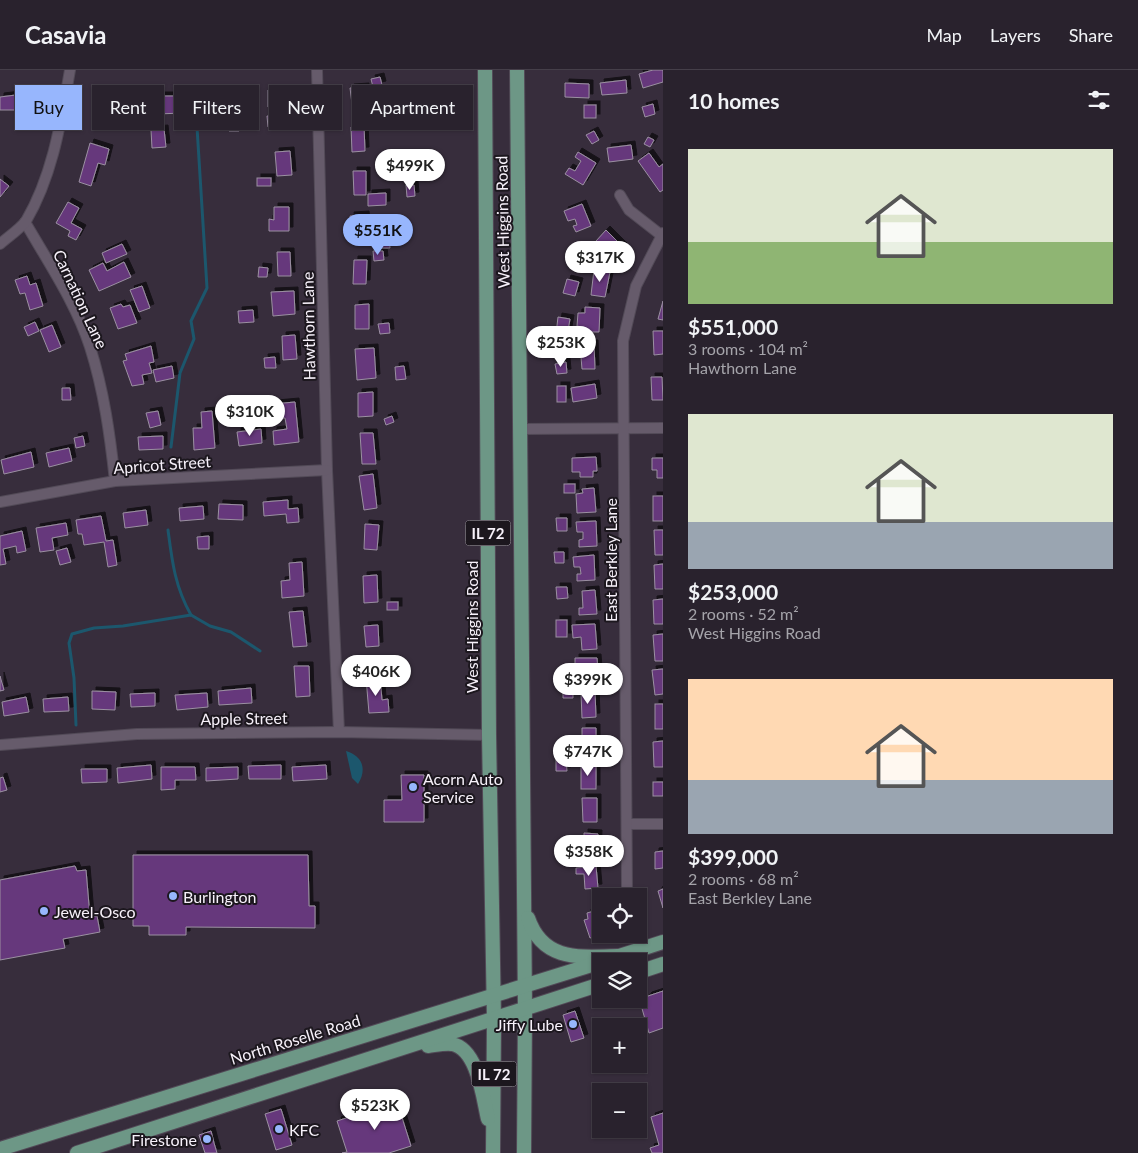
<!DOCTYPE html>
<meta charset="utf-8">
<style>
:root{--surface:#29222d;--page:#352f39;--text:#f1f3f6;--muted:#a5a4aa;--line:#453f49;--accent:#97b6fd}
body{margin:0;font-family:Lato,sans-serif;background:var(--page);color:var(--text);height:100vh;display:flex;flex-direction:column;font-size:19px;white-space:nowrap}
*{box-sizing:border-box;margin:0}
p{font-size:16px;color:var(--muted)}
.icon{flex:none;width:28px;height:28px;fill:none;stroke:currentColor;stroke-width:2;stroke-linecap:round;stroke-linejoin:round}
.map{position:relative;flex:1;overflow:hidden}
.sheet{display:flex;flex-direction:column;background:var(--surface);width:475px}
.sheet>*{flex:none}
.banner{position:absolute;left:15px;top:15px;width:475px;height:45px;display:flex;gap:10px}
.buttons{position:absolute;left:592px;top:818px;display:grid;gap:10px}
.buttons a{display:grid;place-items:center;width:55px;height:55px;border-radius:0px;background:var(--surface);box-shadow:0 1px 4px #0004,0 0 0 1px var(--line);font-size:25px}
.price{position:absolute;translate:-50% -42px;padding:0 11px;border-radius:18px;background:#fff;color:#222;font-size:16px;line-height:32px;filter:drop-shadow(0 1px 2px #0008)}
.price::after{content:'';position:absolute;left:50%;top:30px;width:15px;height:11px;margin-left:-8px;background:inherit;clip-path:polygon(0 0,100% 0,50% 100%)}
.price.active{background:var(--accent);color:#111}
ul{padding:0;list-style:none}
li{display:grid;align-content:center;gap:10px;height:265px;padding:0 25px}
li span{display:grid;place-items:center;height:155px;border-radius:0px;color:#555}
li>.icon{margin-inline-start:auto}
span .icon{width:90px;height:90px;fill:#fffc;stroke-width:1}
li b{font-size:21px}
h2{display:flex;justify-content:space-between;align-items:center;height:60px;padding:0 25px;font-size:21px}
.tag{padding:0 18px;border-radius:0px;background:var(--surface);box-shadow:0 1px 4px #0004,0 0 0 1px var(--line);font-size:18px;line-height:45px}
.tag.active{background:var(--accent);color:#111}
header{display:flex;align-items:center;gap:30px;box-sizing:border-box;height:70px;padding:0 25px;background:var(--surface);border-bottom:1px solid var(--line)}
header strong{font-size:24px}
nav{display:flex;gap:28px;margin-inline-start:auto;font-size:18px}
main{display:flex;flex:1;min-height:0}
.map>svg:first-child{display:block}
</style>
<header>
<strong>Casavia</strong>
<nav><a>Map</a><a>Layers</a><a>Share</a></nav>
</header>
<main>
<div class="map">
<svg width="663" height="1083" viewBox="0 0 663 1083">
<defs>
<filter id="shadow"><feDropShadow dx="4" dy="-4" stdDeviation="0" flood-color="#0009"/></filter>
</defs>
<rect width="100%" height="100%" fill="#372d3c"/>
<!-- water -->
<path fill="#1c576d" d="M346 681C363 686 367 700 358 714L352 708Z"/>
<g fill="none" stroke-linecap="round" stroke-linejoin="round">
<!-- stream -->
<g stroke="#1c576d" stroke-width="3">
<polyline points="171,377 180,303 194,269 191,251 207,218 196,41"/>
<path d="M168 460C172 491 175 517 191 545"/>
<polyline points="191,545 210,556 231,562 260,581"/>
<polyline points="76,655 74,608 69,573 72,564 94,558 123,556 191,545"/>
</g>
</g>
<!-- building -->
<g fill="#66397b" stroke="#9b90a2" filter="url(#shadow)">
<polygon points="653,0 663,0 663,12 643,18 639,4"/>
<polygon points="380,7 382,15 373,17 371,9"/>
<polygon points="626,10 627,23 602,25 600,13"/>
<polygon points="565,13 589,14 589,28 565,27"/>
<polygon points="365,17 363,41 353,42 350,18"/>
<polygon points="268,20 288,20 288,43 272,44 272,37 268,37"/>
<polygon points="212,23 236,23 236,34 232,34 232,38 212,38"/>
<polygon points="99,24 112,25 110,60 97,59"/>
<polygon points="16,25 17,40 0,40 0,27"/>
<polygon points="155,26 184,26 184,43 156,44"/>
<polygon points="653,34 655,44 645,47 642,37"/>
<rect x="584" y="35" width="12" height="13"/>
<polygon points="267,46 279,46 279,57 268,57"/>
<polygon points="229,50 239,51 239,61 229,61"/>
<polygon points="364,56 365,81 352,82 351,57"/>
<polygon points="164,59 166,77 152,78 151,60"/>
<polygon points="594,61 599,70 592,74 586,65"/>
<polygon points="648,67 654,70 650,77 644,74"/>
<polygon points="90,73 109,79 105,95 98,93 91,116 79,112"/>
<polygon points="631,75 633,89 609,92 607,78"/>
<polygon points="290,81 292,105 277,106 275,82"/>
<polygon points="578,82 596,93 583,115 565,104 569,98 575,101 581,91 575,87"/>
<polygon points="649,83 659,97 663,94 663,120 660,122 638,91"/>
<polygon points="353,101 366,101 366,125 354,125"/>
<rect x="257" y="108" width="14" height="8"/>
<polygon points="0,109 9,116 0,127"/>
<polygon points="406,115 414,115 415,126 407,127"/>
<polygon points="386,123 386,135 368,136 368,124"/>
<polygon points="68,132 79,138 71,153 82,159 76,170 68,166 70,161 56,153"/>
<polygon points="582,134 591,156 576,162 573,156 577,155 575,149 568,151 564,141"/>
<polygon points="274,137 289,137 289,161 269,161 269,149 274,150"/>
<polygon points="365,145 368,173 354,174 350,146"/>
<polygon points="606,160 623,177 613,187 596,171"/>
<polygon points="378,166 389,166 390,178 378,178"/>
<polygon points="122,174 127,184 106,193 102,183"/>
<polygon points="373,181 383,181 384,190 374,191"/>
<polygon points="277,182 290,182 291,206 278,206"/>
<polygon points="354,190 367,190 366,214 353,214"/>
<polygon points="124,192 131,207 99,221 89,200 103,193 107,201"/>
<polygon points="259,197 268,198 267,207 258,207"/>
<polygon points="594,200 610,202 605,227 591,225"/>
<polygon points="27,206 30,215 36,213 43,236 30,240 25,223 20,224 15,210"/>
<polygon points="567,209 579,212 575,226 563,223"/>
<polygon points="142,216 150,238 139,242 130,220"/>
<polygon points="294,221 295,244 273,246 271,222"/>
<polygon points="663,231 663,250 658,249"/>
<polygon points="121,234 123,237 130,235 137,253 118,259 110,238"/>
<polygon points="369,234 369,259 355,259 355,235"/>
<polygon points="585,237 600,238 599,262 582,262 582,257 577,256 578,243 585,243"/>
<polygon points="253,240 254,252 239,253 238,241"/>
<polygon points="558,247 570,249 567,266 556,264"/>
<polygon points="35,252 39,261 28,266 24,257"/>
<polygon points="389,253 390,263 380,264 378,254"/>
<polygon points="52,255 61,277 49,282 40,260"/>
<polygon points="653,261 663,261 663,284 654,285"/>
<polygon points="295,265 297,289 283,290 282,266"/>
<polygon points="576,274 594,274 595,299 582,299 581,287 576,287"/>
<polygon points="151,276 154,292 149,293 152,303 142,305 144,314 132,316 123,291 127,290 125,284"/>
<polygon points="374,278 376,308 357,310 355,279"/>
<polygon points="275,287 276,298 265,298 264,288"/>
<polygon points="566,292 567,303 557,304 555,294"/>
<polygon points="172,296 174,308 156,312 153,300"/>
<polygon points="404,296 406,309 396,310 395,297"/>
<polygon points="651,307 662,307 663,330 652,330"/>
<polygon points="595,314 597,328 573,332 571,318"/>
<rect x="557" y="316" width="9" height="16"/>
<polygon points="62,318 70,318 71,330 62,330"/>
<polygon points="373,322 373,346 358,347 358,323"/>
<polygon points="295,332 299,372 274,375 273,361 287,359 285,348 274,349 273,334"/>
<polygon points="257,334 265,334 262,344 257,344"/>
<polygon points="158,341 161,355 150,358 146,343"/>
<polygon points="212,341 215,378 194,380 193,358 202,358 201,342"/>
<polygon points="392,346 394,352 386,355 384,349"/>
<polygon points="261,359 262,373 239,376 237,362"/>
<polygon points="360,363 373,363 376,394 362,394"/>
<polygon points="83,366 85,376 76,378 74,368"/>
<polygon points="163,366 163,379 139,380 138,367"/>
<polygon points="69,378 72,391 49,397 46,383"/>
<polygon points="31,382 34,397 4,404 1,390"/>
<polygon points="596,387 597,401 593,401 593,407 580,407 580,402 572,402 572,388"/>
<polygon points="652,388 663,388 663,408 657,408 657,400 652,400"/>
<polygon points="373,404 377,438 364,440 359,406"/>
<rect x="564" y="414" width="11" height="9"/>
<polygon points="594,418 596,442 577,443 576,424 583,423 582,419"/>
<rect x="653" y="426" width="10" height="25"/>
<polygon points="288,430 288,439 298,438 299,452 287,453 286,444 264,446 263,432"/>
<polygon points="219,434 243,435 243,450 218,449"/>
<polygon points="203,436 204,449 180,451 179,438"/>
<polygon points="146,440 148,455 125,458 123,443"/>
<polygon points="101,446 106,471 113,470 117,495 108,497 104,472 84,475 82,464 78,464 76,450"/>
<polygon points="556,448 567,448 567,461 557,461"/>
<polygon points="596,451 597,476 579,477 579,470 583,469 583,462 577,462 576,452"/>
<polygon points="66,453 68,465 52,468 54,480 40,482 36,458"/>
<polygon points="365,454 379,455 377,480 364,479"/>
<polygon points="654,460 663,460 663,485 655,485"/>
<polygon points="22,461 26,481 17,483 16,476 3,479 6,494 0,495 0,466"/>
<polygon points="209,466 209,479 198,479 197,467"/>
<polygon points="67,478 71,492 60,495 56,481"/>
<polygon points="554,482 564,482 564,493 555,493"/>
<polygon points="594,485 595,510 577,511 577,504 581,504 580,497 574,497 573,487"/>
<polygon points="302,492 304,526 282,528 281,511 290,510 289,493"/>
<polygon points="663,494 663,519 655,519 654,495"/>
<polygon points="377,505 378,532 364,533 363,506"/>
<polygon points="556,517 567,517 568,528 557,529"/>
<polygon points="595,520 597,544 579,545 579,538 583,538 582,521"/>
<polygon points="663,529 663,554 654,554 653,530"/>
<rect x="387" y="532" width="11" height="8"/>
<polygon points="303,541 307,576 293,577 289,542"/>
<rect x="556" y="550" width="11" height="17"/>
<polygon points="595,554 597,579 582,580 581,567 573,568 572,555"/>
<polygon points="378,555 379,576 366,577 364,556"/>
<polygon points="663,564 663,591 655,591 653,565"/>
<polygon points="575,588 597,588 599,614 580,615 580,606 584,606 583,598 575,599"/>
<polygon points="294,596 309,596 310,626 296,627"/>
<polygon points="663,599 663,624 655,625 652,600"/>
<polygon points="0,606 4,620 0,621"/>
<polygon points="380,607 382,630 388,629 389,642 369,643 366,608"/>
<polygon points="251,618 252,633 219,635 218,621"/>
<polygon points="573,618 573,628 563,628 563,619"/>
<polygon points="92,621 116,622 115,640 92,639"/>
<polygon points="595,622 596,647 582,648 581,623"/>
<polygon points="155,623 155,636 131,637 130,624"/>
<polygon points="207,623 208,637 177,640 175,625"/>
<polygon points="26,627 29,642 4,646 2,632"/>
<polygon points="68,627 69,641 44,642 43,629"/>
<rect x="655" y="634" width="8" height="25"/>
<polygon points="582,658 596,658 596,683 578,683 578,676 582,676"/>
<polygon points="663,671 663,697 654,697 653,672"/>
<polygon points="556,676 567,676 567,685 556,686"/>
<polygon points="566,689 567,701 556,701 556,690"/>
<rect x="581" y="694" width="15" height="25"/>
<polygon points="151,695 152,709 118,713 117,698"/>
<polygon points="281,695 281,709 249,709 248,696"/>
<polygon points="326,695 327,709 293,711 292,697"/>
<polygon points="161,697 195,697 196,710 175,710 175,719 161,720"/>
<polygon points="238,697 238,709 206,711 206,698"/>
<polygon points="81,699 107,699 107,712 82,713"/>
<polygon points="401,705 424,705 424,752 384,752 384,730 402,730"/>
<polygon points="3,707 7,720 0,722 0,708"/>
<rect x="653" y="712" width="10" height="14"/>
<polygon points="582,728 597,728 597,752 583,752"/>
<polygon points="584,763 598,764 597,787 580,786 581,780 584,780"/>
<polygon points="663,781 663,798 655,799 655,782"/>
<polygon points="133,785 308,785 309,836 315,836 315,858 186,857 186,865 149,865 149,856 133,856"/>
<polygon points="75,796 77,801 86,800 90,847 97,846 100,862 63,869 65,878 0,890 0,810"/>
<polygon points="596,796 598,818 585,819 584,804 576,804 576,798"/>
<polygon points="663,819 663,838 658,821"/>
<polygon points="601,839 601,864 605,864 590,868 584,850 588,849 587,843"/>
<polygon points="663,921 663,958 649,963 641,935 648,926"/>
<polygon points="575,941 584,968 571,972 563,945"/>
<polygon points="392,1033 399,1038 411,1076 389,1083 342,1083 347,1082 337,1051"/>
<polygon points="281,1039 292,1075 276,1080 265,1044"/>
<polygon points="663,1043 663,1083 652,1083 650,1078 659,1075 651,1047"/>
<polygon points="211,1061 214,1073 217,1083 205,1083 199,1065"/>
</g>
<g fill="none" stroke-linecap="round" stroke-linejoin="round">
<!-- minor casing -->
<g stroke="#524a57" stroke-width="12">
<g id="minor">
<polyline points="317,0 327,400 339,662"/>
<polyline points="620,125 629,140 661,165"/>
<path d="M25 152C48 192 76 233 90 277 104 321 110 365 115 411"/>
<path d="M0 174C8 167 20 159 26 151 53 105 61 51 70 0"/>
<polyline points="522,359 663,358"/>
<polyline points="0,432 115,411 327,400"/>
<polyline points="0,675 137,664 339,662 489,665"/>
<polyline points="627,754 663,754"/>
<polyline points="627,823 623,271 636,216 663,163"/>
</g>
</g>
<!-- major casing -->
<g stroke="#524a57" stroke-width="16">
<g id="major">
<polyline points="485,0 489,665 494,949 493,1083"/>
<polyline points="517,0 525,939 524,1083"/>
<path d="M528 848C543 892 580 887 619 886"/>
<polyline points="610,889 663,872"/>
<polyline points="639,902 663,894"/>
<path d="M428 976C436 975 445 973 452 974 478 979 483 1028 488 1049"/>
<polyline points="0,1079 601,892"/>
<polyline points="77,1083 601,914"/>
</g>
</g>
<!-- minor -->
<use href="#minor" stroke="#665b6b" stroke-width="10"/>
<!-- major -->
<use href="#major" stroke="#6d9786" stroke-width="14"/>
</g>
<!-- markers -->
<g fill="#97b6fd" stroke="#1c171e" stroke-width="2">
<circle cx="413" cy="717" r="5"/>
<circle cx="173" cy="826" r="5"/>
<circle cx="44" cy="841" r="5"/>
<circle cx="573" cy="954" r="5"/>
<circle cx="279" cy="1059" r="5"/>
<circle cx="207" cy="1069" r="5"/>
</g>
<g text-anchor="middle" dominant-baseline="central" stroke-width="4" stroke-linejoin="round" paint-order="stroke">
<!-- shield labels -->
<g fill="#1c171e" stroke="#b5b0b8" stroke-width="1">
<rect x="465.5" y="450.5" width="45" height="25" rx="4"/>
<rect x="471.5" y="991.5" width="45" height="25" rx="4"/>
</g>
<g font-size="15" font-weight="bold" fill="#f7f1fa">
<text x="488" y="463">IL 72</text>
<text x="494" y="1004">IL 72</text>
</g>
<!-- street labels -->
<g font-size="16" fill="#f7f1fa" stroke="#1c171e">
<text transform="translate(502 152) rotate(-91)">West Higgins Road</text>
<text transform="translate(81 229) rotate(65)">Carnation Lane</text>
<text transform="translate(308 256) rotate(-91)">Hawthorn Lane</text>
<text transform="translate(162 394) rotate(-4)">Apricot Street</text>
<text transform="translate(610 490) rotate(-90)">East Berkley Lane</text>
<text transform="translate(471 557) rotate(-90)">West Higgins Road</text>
<text transform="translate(244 648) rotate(-1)">Apple Street</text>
<text transform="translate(295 969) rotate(-17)">North Roselle Road</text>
</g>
<!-- poi labels -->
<g font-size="16" fill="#f7f1fa" stroke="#1c171e" text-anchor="start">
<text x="423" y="708">Acorn Auto<tspan x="423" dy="18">Service</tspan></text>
<text x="183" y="826">Burlington</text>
<text x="54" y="841">Jewel-Osco</text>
<text x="563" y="954" text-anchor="end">Jiffy Lube</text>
<text x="289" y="1059">KFC</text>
<text x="197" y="1069" text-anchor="end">Firestone</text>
</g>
</g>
</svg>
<div class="buttons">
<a><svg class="icon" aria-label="locate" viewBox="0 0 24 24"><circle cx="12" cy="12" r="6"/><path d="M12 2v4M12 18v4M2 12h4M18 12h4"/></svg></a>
<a><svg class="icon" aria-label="layers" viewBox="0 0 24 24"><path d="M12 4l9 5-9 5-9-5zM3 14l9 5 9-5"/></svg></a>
<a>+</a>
<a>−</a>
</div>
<b class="price" style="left:410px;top:121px">$499K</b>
<b class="price active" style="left:378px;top:186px">$551K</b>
<b class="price" style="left:600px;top:213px">$317K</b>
<b class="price" style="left:561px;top:298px">$253K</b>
<b class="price" style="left:250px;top:367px">$310K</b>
<b class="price" style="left:376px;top:627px">$406K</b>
<b class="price" style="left:588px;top:635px">$399K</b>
<b class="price" style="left:588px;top:707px">$747K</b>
<b class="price" style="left:589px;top:807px">$358K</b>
<b class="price" style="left:375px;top:1061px">$523K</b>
<div class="banner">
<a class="tag active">Buy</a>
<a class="tag">Rent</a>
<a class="tag">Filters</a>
<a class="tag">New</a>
<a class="tag">Apartment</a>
</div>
</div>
<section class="sheet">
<h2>10 homes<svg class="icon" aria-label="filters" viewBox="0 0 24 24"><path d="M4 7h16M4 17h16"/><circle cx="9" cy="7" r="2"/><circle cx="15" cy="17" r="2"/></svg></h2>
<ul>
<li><span style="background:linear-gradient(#dfe7d0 60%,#8fb573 0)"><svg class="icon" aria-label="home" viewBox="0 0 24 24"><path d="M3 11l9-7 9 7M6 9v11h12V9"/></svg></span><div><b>$551,000</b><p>3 rooms · 104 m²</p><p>Hawthorn Lane</p></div></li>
<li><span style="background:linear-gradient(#dfe7d0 70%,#9aa5b1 0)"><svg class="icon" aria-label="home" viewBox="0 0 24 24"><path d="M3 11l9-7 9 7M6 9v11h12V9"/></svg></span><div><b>$253,000</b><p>2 rooms · 52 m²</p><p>West Higgins Road</p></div></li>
<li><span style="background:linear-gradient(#ffd9b3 65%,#9aa5b1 0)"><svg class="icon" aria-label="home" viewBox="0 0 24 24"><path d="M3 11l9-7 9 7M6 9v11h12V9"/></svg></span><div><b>$399,000</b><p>2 rooms · 68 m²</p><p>East Berkley Lane</p></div></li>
</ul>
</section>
</main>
